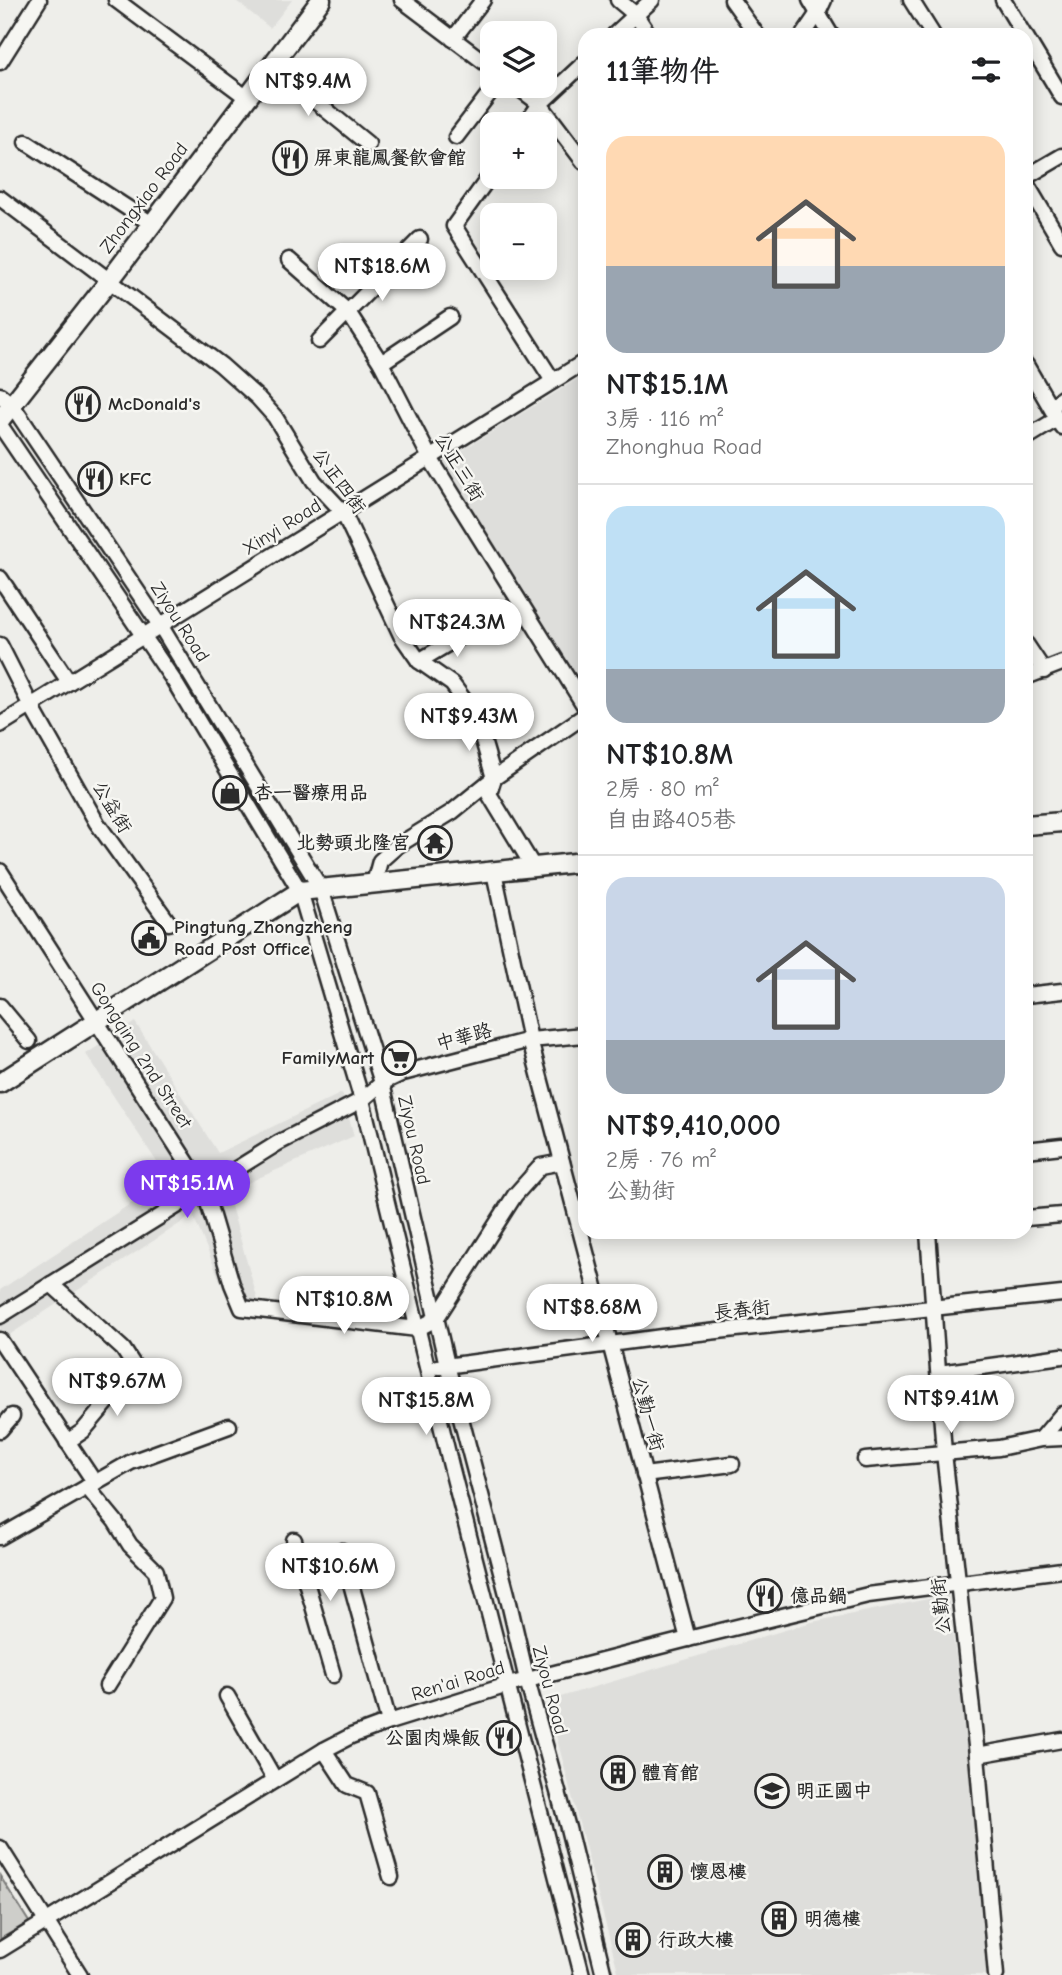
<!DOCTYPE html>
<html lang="zh-TW">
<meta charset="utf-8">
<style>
:root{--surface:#fff;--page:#f2f2f2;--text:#202124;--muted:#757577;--line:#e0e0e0;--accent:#7c3aed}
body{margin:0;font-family:"Comic Neue","LXGW WenKai TC",sans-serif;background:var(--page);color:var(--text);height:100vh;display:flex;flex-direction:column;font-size:26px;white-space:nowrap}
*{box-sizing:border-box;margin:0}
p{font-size:23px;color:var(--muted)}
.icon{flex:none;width:38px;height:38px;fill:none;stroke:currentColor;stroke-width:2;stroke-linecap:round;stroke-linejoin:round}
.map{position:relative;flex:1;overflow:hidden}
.details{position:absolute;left:578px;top:28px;width:455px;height:1211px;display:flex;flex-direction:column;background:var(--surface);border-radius:21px;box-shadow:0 4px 18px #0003}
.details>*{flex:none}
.controls{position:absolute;left:480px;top:21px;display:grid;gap:14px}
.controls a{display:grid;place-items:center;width:77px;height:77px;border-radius:14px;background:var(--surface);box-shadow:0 4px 18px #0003;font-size:35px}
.price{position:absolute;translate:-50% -60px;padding:0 16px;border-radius:24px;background:#fff;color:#222;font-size:23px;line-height:46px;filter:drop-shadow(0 2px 4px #0008)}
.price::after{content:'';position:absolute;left:50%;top:42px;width:21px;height:16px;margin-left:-10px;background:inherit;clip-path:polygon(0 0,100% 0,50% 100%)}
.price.selected{background:var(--accent);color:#fff}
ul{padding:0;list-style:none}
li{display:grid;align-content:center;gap:14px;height:371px;padding:0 28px}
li+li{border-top:2px solid var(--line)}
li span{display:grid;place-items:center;height:217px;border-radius:21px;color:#555}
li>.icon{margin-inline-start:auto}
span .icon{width:126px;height:126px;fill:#fffc;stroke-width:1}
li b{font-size:30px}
h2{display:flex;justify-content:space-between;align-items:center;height:84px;padding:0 28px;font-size:30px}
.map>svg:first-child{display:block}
</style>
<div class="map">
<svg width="1062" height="1975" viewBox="0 0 1062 1975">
<rect width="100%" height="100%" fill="#eeeeea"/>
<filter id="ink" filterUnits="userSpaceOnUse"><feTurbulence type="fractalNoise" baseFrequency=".0143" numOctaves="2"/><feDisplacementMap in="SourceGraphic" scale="14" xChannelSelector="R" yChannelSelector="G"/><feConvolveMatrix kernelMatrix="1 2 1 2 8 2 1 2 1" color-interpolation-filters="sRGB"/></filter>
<g filter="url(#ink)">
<!-- built -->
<g fill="#dededb">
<polygon points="235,0 292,0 270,28"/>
<polygon points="584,375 584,689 443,462"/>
<polygon points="135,1022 218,1153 342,1093 354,1136 227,1192 258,1301 228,1300 193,1215 0,1341 0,1290 168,1179 86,1054"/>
<polygon points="948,1595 984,1881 992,1975 619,1975 547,1701 812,1622"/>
</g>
<!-- green -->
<polygon fill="#cececa" stroke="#7c7c7a" stroke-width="2" points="0,1876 29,1922 0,1939"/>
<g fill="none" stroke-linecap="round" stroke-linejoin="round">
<!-- minor casing -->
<g stroke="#2b2b2b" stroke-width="19">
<g id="minor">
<polyline points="116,0 246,97"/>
<polyline points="402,0 492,68"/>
<polyline points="618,0 636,15 649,35"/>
<polyline points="732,0 757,35"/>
<polyline points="810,0 831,35"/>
<polyline points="911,0 933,35"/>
<polyline points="1003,0 1024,35"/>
<polyline points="614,35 652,0"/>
<polyline points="803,35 818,13 824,0"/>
<polyline points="1026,37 1062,97"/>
<polyline points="453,39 483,0"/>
<polyline points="0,62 39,0"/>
<polyline points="271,65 368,144"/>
<polyline points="516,86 540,104 584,162"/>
<polyline points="526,124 540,104 584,63"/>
<polyline points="456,137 495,86"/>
<polyline points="26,142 152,224"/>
<polyline points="492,173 454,226 553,381"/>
<polyline points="1026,177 1062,156"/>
<polyline points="1026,183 1062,244"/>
<polyline points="0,198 221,365 258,398 275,417 314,481 343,512 401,635 419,661 452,684 464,700 480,730 494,778 489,794 534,868"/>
<polyline points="289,260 348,312 381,363 430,458 584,705"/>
<polyline points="319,341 420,239"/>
<polyline points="381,363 450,317"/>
<polyline points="1026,365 1062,427"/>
<polyline points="0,395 12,405 160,625 321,889 382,1083 447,1365 507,1594 527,1680 568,1828 604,1975"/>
<polyline points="1051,407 1062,398"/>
<polyline points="0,425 174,681 300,891 362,1100 451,1466 582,1975"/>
<polyline points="1026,438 1057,419"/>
<polyline points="0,578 69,682"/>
<polyline points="1026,644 1044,671"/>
<polyline points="0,645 31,706 97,823 169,923"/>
<polyline points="419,661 476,627"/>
<polyline points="1026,677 1062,663"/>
<polyline points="0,725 584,362"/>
<polyline points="0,871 204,1189 232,1284 242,1308 417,1329 436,1319 515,1195 541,1166 562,1162"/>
<polyline points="494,872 530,1040 688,1639"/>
<polyline points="374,883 380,861 397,846 452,812 494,778 584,716"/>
<polyline points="1026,995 1062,991"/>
<polyline points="0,1006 29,1041"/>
<polyline points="1026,1150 1062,1146"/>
<polyline points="1026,1218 1062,1215"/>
<polyline points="928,1232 944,1453 977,1755 996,1975"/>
<polyline points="51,1284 123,1349 134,1366 131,1374 83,1431 67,1442"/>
<polyline points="0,1316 278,1143 362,1100 382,1083 403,1073 530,1040 584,1035"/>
<polyline points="0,1340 95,1483"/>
<polyline points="438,1367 662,1337 1062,1294"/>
<polyline points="939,1373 1062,1356"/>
<polyline points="0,1430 12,1416"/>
<polyline points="1041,1439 1062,1414"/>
<polyline points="865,1460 999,1448 1041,1439 1062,1438"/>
<polyline points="644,1475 732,1464"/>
<polyline points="87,1487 115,1521 130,1545 156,1571 162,1598 107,1686"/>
<polyline points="0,1537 131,1462 229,1426"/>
<polyline points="294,1540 333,1675"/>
<polyline points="342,1551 389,1722"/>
<polyline points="227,1696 275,1780"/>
<polyline points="324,1750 347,1785 367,1793 391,1877"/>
<polyline points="977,1755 1062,1740"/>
<polyline points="0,1848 80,1975"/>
<polyline points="0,1950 324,1750 351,1736 389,1722 508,1685 688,1639 868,1595 1062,1570"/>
</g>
</g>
<!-- major casing -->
<g stroke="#2b2b2b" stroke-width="23">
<g id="major">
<polyline points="0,420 110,280 321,0"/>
<polyline points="1026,825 1062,822"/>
<polyline points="0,1083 300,891 584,862"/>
</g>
</g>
<!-- minor -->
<use href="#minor" stroke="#f6f6f2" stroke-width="14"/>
<!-- major -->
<use href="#major" stroke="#f6f6f2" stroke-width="18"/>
</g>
</g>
<!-- icons -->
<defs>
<g id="restaurant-ring" transform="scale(1.75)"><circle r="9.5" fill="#f6f6f2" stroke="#2b2b2b" stroke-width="1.5"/><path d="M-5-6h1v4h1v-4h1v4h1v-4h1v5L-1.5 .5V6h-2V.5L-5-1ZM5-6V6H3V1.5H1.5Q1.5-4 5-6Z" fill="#2b2b2b"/></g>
<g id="shop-ring" transform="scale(1.75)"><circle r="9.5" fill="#f6f6f2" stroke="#2b2b2b" stroke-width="1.5"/><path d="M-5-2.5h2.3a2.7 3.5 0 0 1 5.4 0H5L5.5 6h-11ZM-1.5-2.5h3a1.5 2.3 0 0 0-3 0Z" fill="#2b2b2b"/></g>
<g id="temple-ring" transform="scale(1.75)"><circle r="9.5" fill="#f6f6f2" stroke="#2b2b2b" stroke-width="1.5"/><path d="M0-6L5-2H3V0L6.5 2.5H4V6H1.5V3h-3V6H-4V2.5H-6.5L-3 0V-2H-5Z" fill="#2b2b2b"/></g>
<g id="civic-ring" transform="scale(1.75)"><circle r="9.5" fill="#f6f6f2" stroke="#2b2b2b" stroke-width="1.5"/><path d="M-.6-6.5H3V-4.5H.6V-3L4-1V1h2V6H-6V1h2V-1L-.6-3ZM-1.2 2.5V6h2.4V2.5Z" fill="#2b2b2b"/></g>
<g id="supermarket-ring" transform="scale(1.75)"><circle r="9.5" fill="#f6f6f2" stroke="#2b2b2b" stroke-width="1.5"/><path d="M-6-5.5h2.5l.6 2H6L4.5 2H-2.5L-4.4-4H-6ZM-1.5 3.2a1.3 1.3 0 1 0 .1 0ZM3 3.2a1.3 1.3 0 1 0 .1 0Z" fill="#2b2b2b"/></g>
<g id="building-ring" transform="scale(1.75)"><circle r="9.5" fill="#f6f6f2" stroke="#2b2b2b" stroke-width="1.5"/><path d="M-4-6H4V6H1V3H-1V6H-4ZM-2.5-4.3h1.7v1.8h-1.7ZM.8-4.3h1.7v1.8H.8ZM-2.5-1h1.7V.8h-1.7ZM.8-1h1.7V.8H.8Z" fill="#2b2b2b"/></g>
<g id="school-ring" transform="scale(1.75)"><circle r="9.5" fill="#f6f6f2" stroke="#2b2b2b" stroke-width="1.5"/><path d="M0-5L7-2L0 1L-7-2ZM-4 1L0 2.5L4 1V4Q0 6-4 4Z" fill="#2b2b2b"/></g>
</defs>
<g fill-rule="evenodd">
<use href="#restaurant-ring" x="290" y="158"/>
<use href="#restaurant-ring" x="83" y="404"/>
<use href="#restaurant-ring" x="95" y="479"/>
<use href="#shop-ring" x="230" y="793"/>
<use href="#temple-ring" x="435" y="843"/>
<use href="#civic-ring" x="149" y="938"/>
<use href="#supermarket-ring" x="399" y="1058"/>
<use href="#restaurant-ring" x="765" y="1596"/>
<use href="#restaurant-ring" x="504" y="1738"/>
<use href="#building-ring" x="618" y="1773"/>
<use href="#school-ring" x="772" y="1791"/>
<use href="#building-ring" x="665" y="1872"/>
<use href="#building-ring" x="779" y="1919"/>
<use href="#building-ring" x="633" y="1940"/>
</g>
<g text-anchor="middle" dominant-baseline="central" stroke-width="5" stroke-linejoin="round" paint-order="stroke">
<!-- poi labels -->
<g font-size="19" font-weight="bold" fill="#2b2b2b" stroke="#f6f6f2" text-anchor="start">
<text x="314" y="158">屏東龍鳳餐飲會館</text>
<text x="108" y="404">McDonald's</text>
<text x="119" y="479">KFC</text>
<text x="254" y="793">杏一醫療用品</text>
<text x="410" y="843" text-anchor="end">北勢頭北隆宮</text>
<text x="174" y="927">Pingtung Zhongzheng<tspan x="174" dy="22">Road Post Office</tspan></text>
<text x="374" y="1058" text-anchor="end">FamilyMart</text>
<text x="790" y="1596">億品鍋</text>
<text x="480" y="1738" text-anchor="end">公園肉燥飯</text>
<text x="642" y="1773">體育館</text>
<text x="796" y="1791">明正國中</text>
<text x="690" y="1872">懷恩樓</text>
<text x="804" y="1919">明德樓</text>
<text x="658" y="1940">行政大樓</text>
</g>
<!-- street labels -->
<g font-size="19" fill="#2b2b2b" stroke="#f6f6f2">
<text transform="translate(144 198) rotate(-53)">Zhongxiao Road</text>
<text transform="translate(459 467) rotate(59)">公正三街</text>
<text transform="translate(339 481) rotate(54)">公正四街</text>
<text transform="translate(282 527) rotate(-32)">Xinyi Road</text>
<text transform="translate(180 622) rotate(57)">Ziyou Road</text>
<text transform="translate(112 807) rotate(59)">公益街</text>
<text transform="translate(464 1037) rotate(-15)">中華路</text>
<text transform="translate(141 1055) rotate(57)">Gongqing 2nd Street</text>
<text transform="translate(414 1140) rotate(77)">Ziyou Road</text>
<text transform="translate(742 1310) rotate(-6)">長春街</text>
<text transform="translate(648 1414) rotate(75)">公勤一街</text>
<text transform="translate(941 1606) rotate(-96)">公勤街</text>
<text transform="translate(458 1681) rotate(-17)">Ren'ai Road</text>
<text transform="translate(550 1690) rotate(75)">Ziyou Road</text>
</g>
</g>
</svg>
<div class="controls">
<a><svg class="icon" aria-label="layers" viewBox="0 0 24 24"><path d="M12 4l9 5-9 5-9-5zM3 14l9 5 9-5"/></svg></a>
<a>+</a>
<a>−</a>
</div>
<b class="price" style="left:308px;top:118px">NT$9.4M</b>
<b class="price" style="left:382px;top:303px">NT$18.6M</b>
<b class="price" style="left:457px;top:659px">NT$24.3M</b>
<b class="price" style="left:469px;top:753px">NT$9.43M</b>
<b class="price selected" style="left:187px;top:1220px">NT$15.1M</b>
<b class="price" style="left:344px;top:1336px">NT$10.8M</b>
<b class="price" style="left:592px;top:1344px">NT$8.68M</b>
<b class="price" style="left:117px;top:1418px">NT$9.67M</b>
<b class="price" style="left:951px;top:1435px">NT$9.41M</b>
<b class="price" style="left:426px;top:1437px">NT$15.8M</b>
<b class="price" style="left:330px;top:1603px">NT$10.6M</b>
<section class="details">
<h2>11筆物件<svg class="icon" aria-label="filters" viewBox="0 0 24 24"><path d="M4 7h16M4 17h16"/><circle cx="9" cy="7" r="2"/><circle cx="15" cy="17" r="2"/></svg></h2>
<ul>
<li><span style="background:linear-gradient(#ffd9b3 60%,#9aa5b1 0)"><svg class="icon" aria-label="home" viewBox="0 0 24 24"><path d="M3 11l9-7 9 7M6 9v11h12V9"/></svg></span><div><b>NT$15.1M</b><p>3房 · 116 m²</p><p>Zhonghua Road</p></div></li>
<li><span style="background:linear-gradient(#bfe0f5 75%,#9aa5b1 0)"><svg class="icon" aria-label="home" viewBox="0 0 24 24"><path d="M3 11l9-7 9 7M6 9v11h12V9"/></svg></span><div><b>NT$10.8M</b><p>2房 · 80 m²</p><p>自由路405巷</p></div></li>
<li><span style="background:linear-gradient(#c9d6e8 75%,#9aa5b1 0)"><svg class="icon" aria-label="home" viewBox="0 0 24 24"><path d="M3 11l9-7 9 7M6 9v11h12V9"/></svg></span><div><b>NT$9,410,000</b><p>2房 · 76 m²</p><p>公勤街</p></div></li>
</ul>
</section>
</div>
